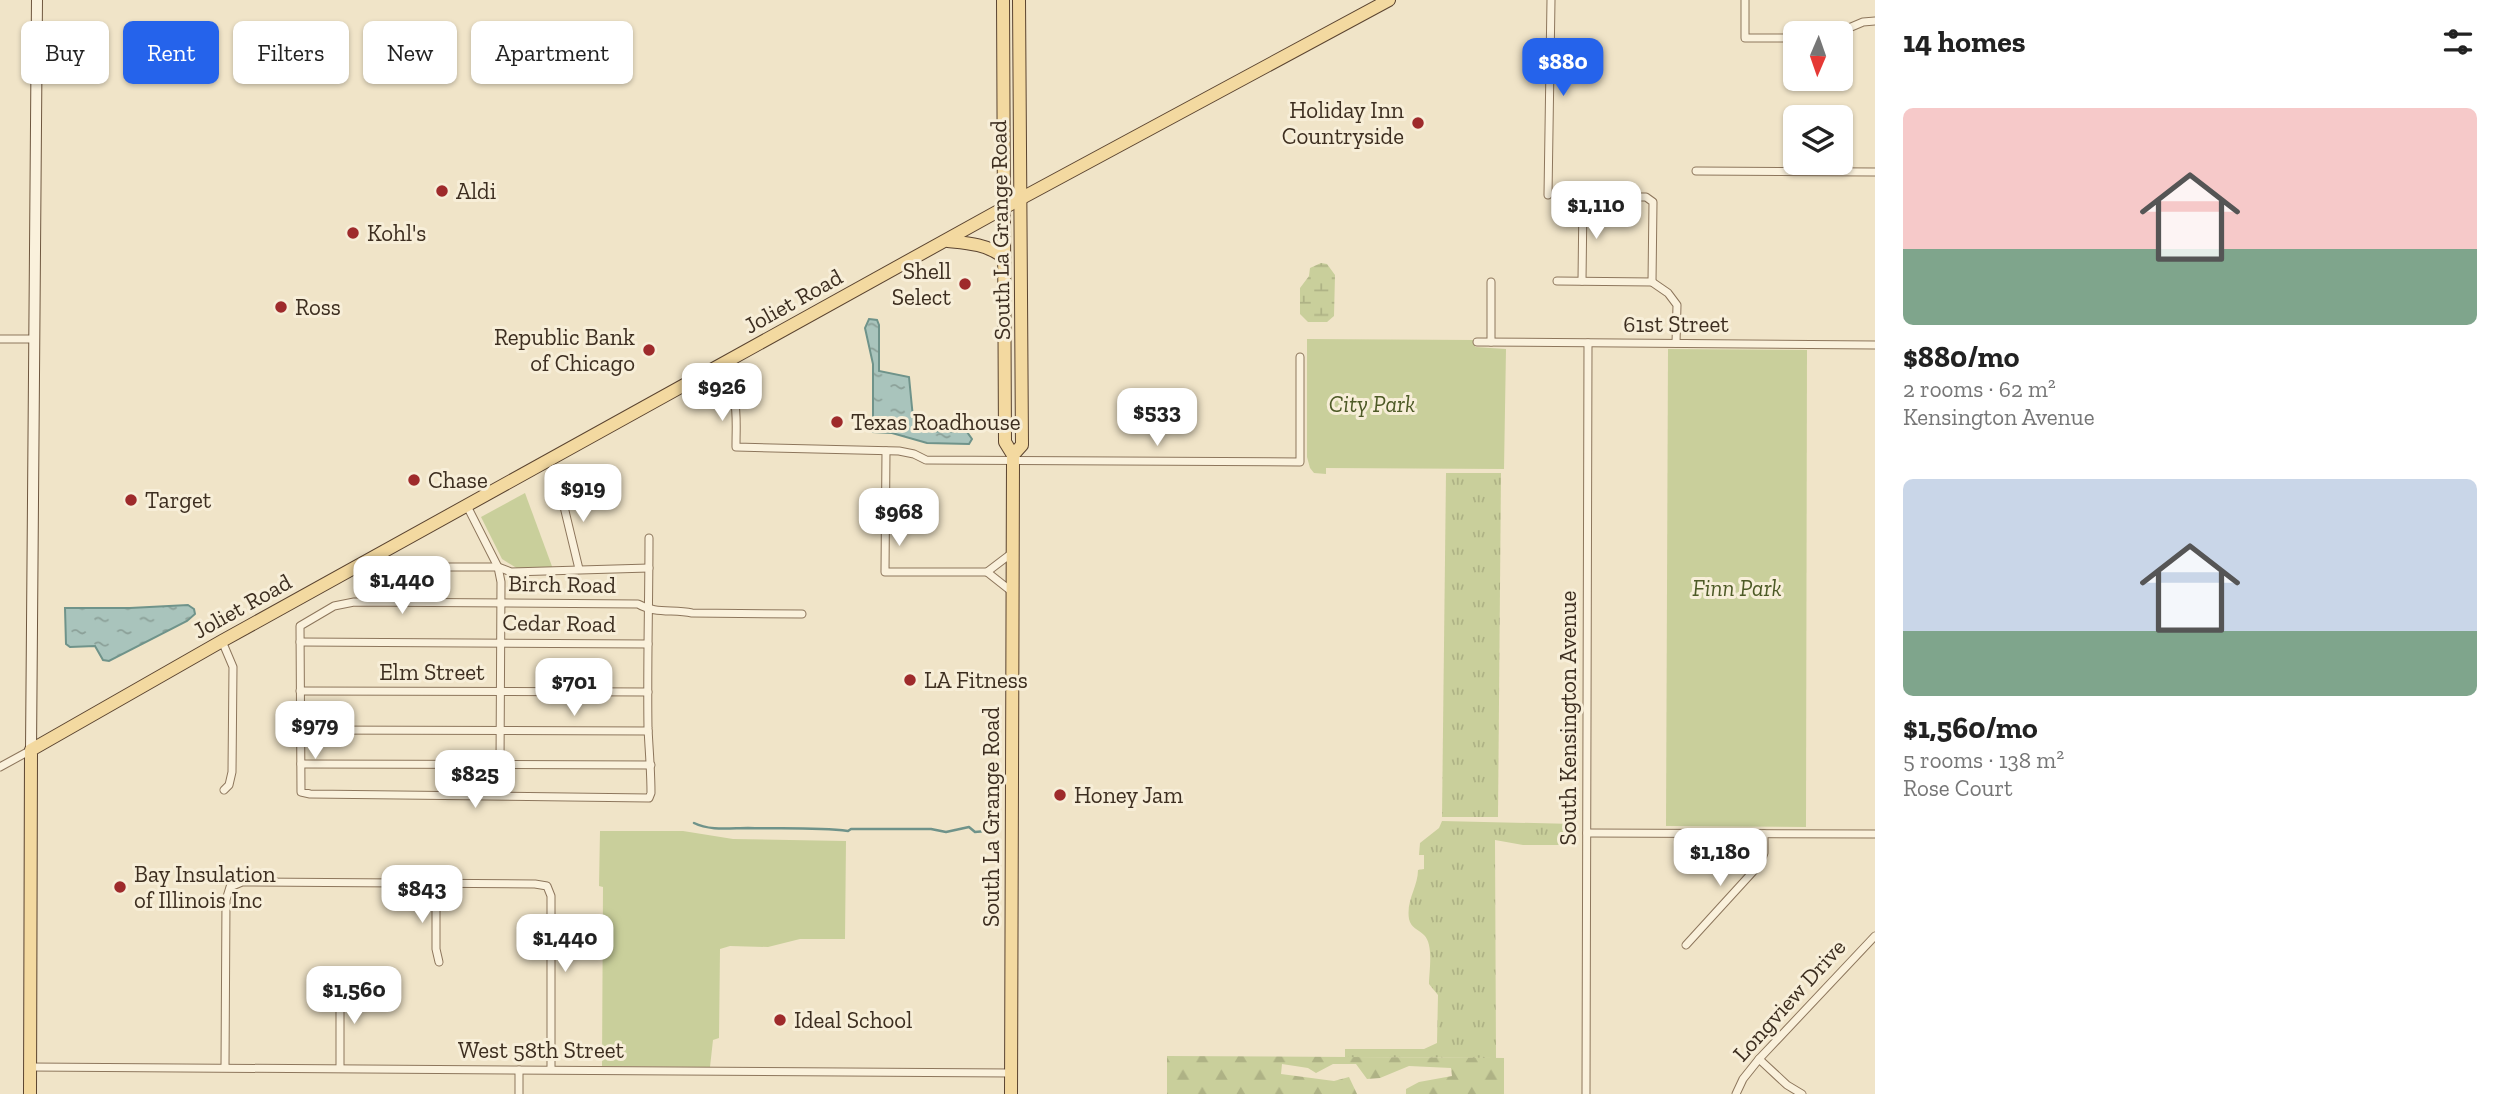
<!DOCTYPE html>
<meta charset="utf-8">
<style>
:root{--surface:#fff;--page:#f2f2f2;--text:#222;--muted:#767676;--accent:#2563eb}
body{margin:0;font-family:"Zilla Slab",serif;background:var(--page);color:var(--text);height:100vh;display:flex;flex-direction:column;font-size:26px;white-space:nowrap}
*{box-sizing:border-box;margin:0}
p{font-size:23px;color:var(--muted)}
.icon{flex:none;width:38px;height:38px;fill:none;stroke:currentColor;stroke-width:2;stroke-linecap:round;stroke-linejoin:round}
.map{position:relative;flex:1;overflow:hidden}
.details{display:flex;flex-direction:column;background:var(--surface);width:630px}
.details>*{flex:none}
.hud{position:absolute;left:21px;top:21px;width:665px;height:63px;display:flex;gap:14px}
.needle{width:46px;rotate:182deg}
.tools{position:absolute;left:1783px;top:21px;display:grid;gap:14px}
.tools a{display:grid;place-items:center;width:70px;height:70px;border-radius:10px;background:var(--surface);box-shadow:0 2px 5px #0004;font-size:35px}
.price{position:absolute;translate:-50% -60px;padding:0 16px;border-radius:14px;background:#fff;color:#222;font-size:23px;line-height:46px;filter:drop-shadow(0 2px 4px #0008)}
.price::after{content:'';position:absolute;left:50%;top:42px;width:21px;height:16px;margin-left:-10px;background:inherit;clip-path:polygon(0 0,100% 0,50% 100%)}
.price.current{background:var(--accent);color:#fff}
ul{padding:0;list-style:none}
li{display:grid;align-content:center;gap:14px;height:371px;padding:0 28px}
li span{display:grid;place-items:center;height:217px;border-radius:10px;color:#555}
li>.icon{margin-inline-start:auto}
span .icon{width:126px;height:126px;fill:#fffc;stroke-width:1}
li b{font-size:30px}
h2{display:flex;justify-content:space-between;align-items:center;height:84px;padding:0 28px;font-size:30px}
.pill{padding:0 24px;border-radius:10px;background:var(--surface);box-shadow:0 2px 5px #0004;font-size:24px;line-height:63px}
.pill.current{background:var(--accent);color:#fff}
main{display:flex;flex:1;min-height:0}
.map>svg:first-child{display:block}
</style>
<main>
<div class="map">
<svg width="1875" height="1094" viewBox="0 0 1875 1094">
<defs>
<pattern id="grass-tufts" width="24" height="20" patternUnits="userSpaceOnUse" patternTransform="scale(1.75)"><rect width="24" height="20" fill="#c9cf9b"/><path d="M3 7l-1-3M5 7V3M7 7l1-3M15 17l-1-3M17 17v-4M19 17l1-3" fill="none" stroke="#aeb285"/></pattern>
<pattern id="forest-firs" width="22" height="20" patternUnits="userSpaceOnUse" patternTransform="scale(1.75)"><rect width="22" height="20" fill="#c9cf9b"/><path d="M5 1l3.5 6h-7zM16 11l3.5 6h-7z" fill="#aeb285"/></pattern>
<pattern id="wetland-marsh" width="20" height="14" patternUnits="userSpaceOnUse" patternTransform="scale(1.75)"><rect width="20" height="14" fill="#c9cf9b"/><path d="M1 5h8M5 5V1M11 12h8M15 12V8" fill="none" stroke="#aeb285"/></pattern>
<pattern id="water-ripples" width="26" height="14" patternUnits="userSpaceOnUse" patternTransform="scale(1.75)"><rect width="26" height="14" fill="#a9c4bc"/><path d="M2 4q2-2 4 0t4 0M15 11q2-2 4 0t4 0" fill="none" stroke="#8ba098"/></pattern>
</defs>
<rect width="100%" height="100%" fill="#f0e4c8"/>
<!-- grass -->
<g fill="url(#grass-tufts)">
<polygon points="1446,473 1501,473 1498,817 1442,817"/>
<path d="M1442 821 1575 824V845H1523L1495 840 1496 1058 1345 1057V1049H1424L1437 1043 1438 995 1429 984C1429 971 1434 945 1424 935 1418 929 1411 928 1409 919 1406 900 1418 887 1418 870L1424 869V855H1419L1420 843 1439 828Z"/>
</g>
<!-- forest -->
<polygon fill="url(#forest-firs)" points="1167,1056 1504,1058 1504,1094 1406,1094 1406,1089 1419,1082 1452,1076 1451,1068 1409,1066 1380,1078 1367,1079 1356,1064 1333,1064 1316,1073 1308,1068 1282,1064 1281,1074 1334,1081 1349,1077 1357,1094 1167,1094"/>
<!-- wetland -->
<polygon fill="url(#wetland-marsh)" points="1321,263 1327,264 1335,275 1334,316 1327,322 1308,322 1300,314 1300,288 1309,276 1310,268"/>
<!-- park -->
<g fill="#c9cf9b">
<polygon points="1307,339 1475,340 1475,347 1506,349 1504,469 1326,468 1326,474 1314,473 1310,468 1307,457"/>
<polygon points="1668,349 1807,350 1806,827 1666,826"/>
<polygon points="525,493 553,569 520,570 502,559 481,517"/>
<polygon points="600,831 683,831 733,839 846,841 845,939 800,939 768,947 730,946 720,949 719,1038 713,1040 710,1067 602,1066 603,887 599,886"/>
</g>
<!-- water -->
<g fill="url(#water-ripples)" stroke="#6f938a" stroke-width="2">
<polygon points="869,319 877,320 879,325 879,371 909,377 914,428 919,431 967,432 972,439 969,444 927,443 892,433 873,432 873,364 865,328"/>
<polygon points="188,605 194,609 195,614 187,621 109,661 103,660 95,646 70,647 66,644 65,608 130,608"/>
</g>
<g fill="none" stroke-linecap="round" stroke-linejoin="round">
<!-- stream -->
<path stroke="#6f938a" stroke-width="2.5" d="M694 823C710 831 730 828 748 828 781 829 817 827 848 831L851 829H931L946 832 969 827 975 832 997 830"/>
<!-- street casing -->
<g stroke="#8d765c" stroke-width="9">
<g id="street">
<polyline points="1745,0 1745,38 1796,38"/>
<polyline points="1837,33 1863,22 1875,21"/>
<polyline points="1696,171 1875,172"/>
<polyline points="1548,195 1551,0"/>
<polyline points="1557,281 1652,282 1668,293 1677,305 1676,343"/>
<polyline points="1582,281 1583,200 1592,197 1646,197 1653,202 1652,282"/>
<polyline points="0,339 35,339"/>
<polyline points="1477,342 1875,345"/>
<polyline points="1491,342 1491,282"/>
<path d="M718 367C740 396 736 412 736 447L899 451 914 454 926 460 1300 462V357"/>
<polyline points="886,451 885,572 987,572 1012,553"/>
<polyline points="559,486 579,569"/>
<polyline points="467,506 498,567 501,582 500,765"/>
<path d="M649 538C649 601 647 664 648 728 649 749 651 771 651 793L649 798 310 794 301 792 300 626 334 606 354 602 638 604C655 614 673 609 692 613L802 614"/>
<polyline points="407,567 498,567 511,572 649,568"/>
<polyline points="987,572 1011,591"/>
<polyline points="222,641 233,667 232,772 229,785 224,790"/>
<polyline points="300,642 648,644"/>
<polyline points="300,691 648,692"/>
<polyline points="301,730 648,731"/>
<polyline points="301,764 651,765"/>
<polyline points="0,767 31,750"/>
<polyline points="1587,833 1875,834"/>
<polyline points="436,883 436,949 439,962"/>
<polyline points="1686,945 1760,864 1764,853 1764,834"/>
<polyline points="335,989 340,1008 340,1068"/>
<polyline points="1759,1059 1787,1085 1802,1094"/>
<polyline points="30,1067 1011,1073"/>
<polyline points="225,1067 226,900 230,887 242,882 535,884 547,886 551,896 551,1069"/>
<polyline points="519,1094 519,1070"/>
<polyline points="1586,1094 1588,343"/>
<polyline points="1736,1094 1743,1079 1759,1059 1875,936"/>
</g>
</g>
<!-- secondary casing -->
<g stroke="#6f573f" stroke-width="12">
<polyline id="secondary" points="31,750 37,0"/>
</g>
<!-- primary casing -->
<g stroke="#5b4430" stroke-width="14">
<g id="primary">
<polyline points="1003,0 1005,442 1013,455 1013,461 1011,1094"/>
<path d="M948 241C967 243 986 244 1002 256"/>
<polyline points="1013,455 1022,445 1019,0"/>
<polyline points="30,1094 31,750 222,641 1020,199 1389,0"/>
</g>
</g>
<!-- street -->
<use href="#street" stroke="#faf1dc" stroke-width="7"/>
<!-- secondary -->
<use href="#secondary" stroke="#faf1dc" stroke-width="10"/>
<!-- primary -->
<use href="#primary" stroke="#f3d9a0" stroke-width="12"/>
</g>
<!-- markers -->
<g fill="#9e2a2b" stroke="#f7eed8" stroke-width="2.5">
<circle cx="1418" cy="123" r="7"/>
<circle cx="442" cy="191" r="7"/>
<circle cx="353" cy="233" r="7"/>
<circle cx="965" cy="284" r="7"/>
<circle cx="281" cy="307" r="7"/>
<circle cx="649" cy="350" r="7"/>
<circle cx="837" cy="422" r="7"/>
<circle cx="414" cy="480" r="7"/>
<circle cx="131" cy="500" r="7"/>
<circle cx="910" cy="680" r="7"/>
<circle cx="1060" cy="795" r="7"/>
<circle cx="120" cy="887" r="7"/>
<circle cx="780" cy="1020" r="7"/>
</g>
<g text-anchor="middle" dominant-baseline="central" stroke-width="6" stroke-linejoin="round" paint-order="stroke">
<!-- poi labels -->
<g font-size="23" fill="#3d2e20" stroke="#f7eed8" text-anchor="start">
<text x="1404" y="110" text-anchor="end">Holiday Inn<tspan x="1404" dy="26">Countryside</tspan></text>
<text x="456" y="191">Aldi</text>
<text x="367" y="233">Kohl's</text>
<text x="951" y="271" text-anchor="end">Shell<tspan x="951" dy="26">Select</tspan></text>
<text x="295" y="307">Ross</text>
<text x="635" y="337" text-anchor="end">Republic Bank<tspan x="635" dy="26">of Chicago</tspan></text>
<text x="851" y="422">Texas Roadhouse</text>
<text x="428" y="480">Chase</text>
<text x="145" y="500">Target</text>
<text x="924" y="680">LA Fitness</text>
<text x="1074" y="795">Honey Jam</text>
<text x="134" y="874">Bay Insulation<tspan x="134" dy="26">of Illinois Inc</tspan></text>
<text x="794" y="1020">Ideal School</text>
</g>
<!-- street labels -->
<g font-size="23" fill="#3d2e20" stroke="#f7eed8">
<text transform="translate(1000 230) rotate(-91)">South La Grange Road</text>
<text transform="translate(793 301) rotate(-29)">Joliet Road</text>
<text x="1676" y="324">61st Street</text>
<text transform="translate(562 584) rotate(1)">Birch Road</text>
<text transform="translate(242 606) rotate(-29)">Joliet Road</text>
<text transform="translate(559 623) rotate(1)">Cedar Road</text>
<text x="432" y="672">Elm Street</text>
<text transform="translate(1568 718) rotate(-90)">South Kensington Avenue</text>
<text transform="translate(991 817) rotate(-90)">South La Grange Road</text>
<text transform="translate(1789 1000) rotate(-48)">Longview Drive</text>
<text x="541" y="1050">West 58th Street</text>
</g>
<!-- park labels -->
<g font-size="23" font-style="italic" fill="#4d5a26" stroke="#f7eed8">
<text x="1372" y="404">City Park</text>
<text x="1737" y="588">Finn Park</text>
</g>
</g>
</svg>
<div class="tools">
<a><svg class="needle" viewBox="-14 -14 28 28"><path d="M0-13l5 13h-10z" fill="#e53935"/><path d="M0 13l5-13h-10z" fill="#767676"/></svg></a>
<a><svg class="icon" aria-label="layers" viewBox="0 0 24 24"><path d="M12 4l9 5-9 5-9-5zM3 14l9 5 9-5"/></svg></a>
</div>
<b class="price current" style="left:1563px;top:98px">$880</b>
<b class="price" style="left:1596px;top:241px">$1,110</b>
<b class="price" style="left:722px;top:423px">$926</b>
<b class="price" style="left:1157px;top:448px">$533</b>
<b class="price" style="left:583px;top:524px">$919</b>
<b class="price" style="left:899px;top:548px">$968</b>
<b class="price" style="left:402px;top:616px">$1,440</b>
<b class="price" style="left:574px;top:718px">$701</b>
<b class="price" style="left:315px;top:761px">$979</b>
<b class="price" style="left:475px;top:810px">$825</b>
<b class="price" style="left:1720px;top:888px">$1,180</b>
<b class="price" style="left:422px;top:925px">$843</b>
<b class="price" style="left:565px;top:974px">$1,440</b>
<b class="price" style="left:354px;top:1026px">$1,560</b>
<div class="hud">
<a class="pill">Buy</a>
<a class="pill current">Rent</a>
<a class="pill">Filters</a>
<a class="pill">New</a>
<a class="pill">Apartment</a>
</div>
</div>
<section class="details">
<h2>14 homes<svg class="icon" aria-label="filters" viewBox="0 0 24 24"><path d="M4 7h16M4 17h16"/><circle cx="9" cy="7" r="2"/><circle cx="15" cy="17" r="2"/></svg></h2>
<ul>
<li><span style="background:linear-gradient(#f6c9c9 65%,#7fa58c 0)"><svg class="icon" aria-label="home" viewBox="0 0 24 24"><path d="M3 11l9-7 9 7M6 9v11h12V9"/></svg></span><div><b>$880/mo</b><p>2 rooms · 62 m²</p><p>Kensington Avenue</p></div></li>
<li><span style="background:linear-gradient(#c9d6e8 70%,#7fa58c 0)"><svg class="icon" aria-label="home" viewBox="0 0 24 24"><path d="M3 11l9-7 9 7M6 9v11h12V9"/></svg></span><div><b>$1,560/mo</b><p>5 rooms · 138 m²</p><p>Rose Court</p></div></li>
</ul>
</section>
</main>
